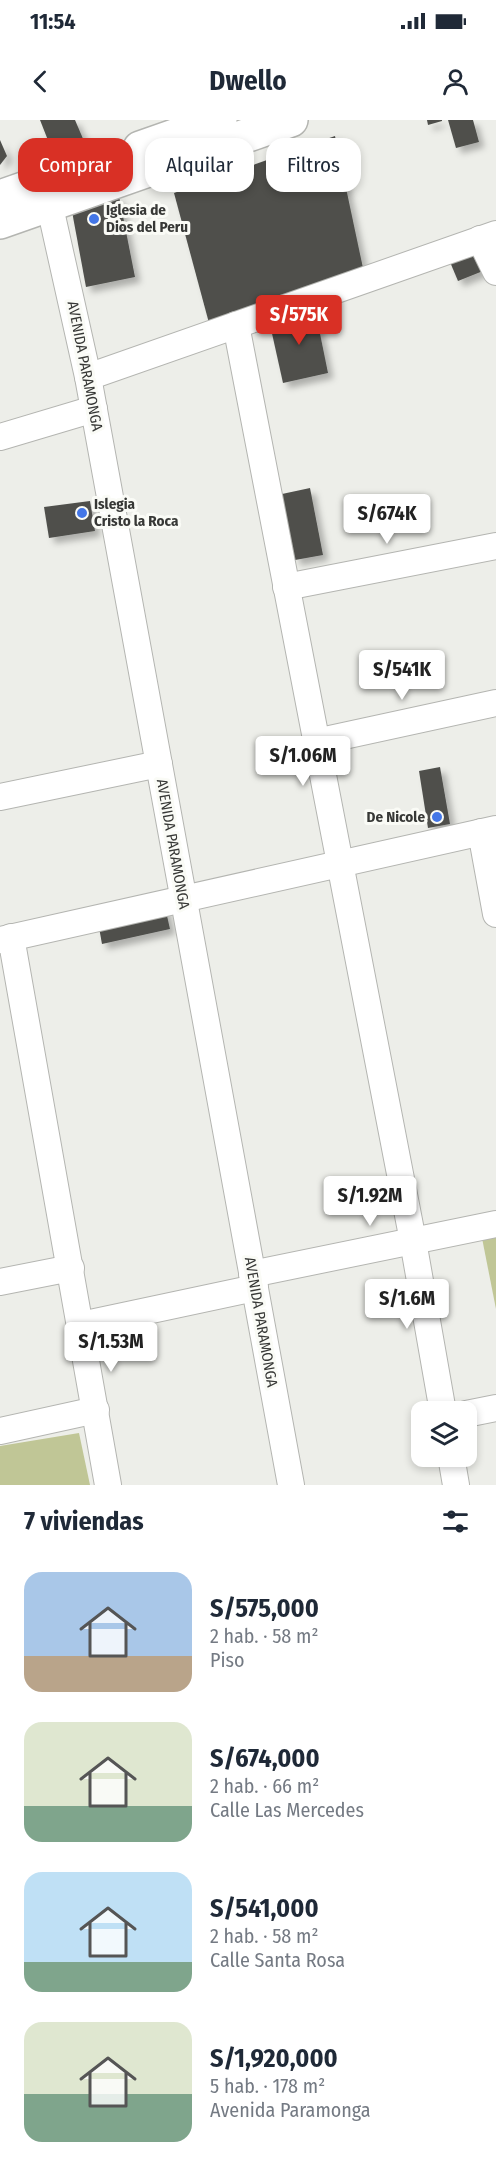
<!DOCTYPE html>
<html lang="es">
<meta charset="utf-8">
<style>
:root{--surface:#fff;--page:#f2f2f3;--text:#1f2937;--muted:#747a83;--accent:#d93025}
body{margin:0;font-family:"Fira Sans Condensed",sans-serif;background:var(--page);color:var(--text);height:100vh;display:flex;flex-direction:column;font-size:22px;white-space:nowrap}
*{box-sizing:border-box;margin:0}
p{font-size:20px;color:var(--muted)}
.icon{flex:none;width:33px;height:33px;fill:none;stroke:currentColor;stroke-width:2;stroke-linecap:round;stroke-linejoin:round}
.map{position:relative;height:1365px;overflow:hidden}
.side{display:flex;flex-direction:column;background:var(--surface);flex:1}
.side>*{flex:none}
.top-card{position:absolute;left:18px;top:18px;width:460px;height:54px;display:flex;gap:12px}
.controls{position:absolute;left:411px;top:1281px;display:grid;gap:12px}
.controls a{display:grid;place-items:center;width:66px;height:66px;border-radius:12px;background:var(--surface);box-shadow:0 3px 9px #0003;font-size:30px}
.price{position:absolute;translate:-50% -51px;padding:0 14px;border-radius:6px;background:#fff;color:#222;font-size:20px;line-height:39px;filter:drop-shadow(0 2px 3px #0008)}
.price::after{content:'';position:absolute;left:50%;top:36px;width:18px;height:14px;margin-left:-9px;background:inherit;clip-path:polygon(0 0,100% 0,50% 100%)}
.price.current{background:var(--accent);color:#fff}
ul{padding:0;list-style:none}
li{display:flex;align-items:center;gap:18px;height:150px;padding:0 24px}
li span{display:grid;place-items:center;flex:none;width:168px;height:120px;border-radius:18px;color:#555}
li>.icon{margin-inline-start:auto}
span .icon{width:72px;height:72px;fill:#fffc;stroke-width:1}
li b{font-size:26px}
h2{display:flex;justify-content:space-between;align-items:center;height:72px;padding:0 24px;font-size:26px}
.chip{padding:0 21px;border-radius:18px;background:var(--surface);box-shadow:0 3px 9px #0003;font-size:21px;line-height:54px}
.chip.current{background:var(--accent);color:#fff}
.status{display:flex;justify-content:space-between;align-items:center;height:42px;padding:0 30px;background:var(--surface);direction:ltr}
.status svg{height:16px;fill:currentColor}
header{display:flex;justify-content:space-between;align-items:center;height:78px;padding:0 24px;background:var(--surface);font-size:27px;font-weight:700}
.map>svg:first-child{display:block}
</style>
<div class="status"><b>11:54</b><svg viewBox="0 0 49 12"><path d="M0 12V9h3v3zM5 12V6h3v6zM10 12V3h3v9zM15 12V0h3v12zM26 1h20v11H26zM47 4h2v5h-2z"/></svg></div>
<header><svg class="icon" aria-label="back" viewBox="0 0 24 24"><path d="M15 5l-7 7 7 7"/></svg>Dwello<svg class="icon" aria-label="person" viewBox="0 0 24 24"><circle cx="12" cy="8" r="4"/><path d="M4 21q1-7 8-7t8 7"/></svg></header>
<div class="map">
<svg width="496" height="1365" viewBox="0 0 496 1365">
<defs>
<filter id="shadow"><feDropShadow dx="5.5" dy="5.5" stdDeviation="3" flood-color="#0004"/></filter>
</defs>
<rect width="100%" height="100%" fill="#edeee9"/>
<!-- green -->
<g fill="#c0c696">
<polygon points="496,1110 496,1189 481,1113"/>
<polygon points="79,1313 90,1365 0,1365 0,1326"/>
</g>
<!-- building -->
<g fill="#4f504c" filter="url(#shadow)">
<polygon points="40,0 75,0 84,21 53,33"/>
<polygon points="427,0 442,0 442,1 428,5"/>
<polygon points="448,0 473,0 479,22 456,28"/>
<polygon points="335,16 363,148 209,203 174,73"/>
<polygon points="0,20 7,36 0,45"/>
<polygon points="119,76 135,157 86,167 71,86"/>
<polygon points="480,130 488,149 458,161 450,142"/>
<polygon points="315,189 328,253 283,263 269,200"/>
<polygon points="310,368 323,435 295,440 282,374"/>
<polygon points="90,381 95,411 49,418 44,387"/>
<polygon points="440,647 450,704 428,708 419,651"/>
<polygon points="165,787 170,809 102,824 98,802"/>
</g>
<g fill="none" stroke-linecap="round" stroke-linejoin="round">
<!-- minor casing -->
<g stroke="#b4b5b1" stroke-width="28">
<g id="minor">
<polyline points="46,69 88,257 291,1365"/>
<polyline points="480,119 496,152"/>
<polyline points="236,205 413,1121 443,1292"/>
<polyline points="88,257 496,114"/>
<polyline points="0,317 94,289"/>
<polyline points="286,467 496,426"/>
<polyline points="316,622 496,583"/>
<polyline points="0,677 159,644"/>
<polyline points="481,712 496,794"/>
<polyline points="11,817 108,1365"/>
<polyline points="0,820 496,709"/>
<polyline points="252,1154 496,1104"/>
<polyline points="0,1162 71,1148"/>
<polyline points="81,1205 255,1168"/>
<polyline points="466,1294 496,1288"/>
<polyline points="0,1311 96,1290"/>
<polyline points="451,1336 456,1365"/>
</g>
</g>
<!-- tertiary casing -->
<g stroke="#b4b5b1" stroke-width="36">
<g id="tertiary">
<polyline points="140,28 220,0"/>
<polyline points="0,77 60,56"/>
<polyline points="0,102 291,0"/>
</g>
</g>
<!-- minor -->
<use href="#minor" stroke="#fff" stroke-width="26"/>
<!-- tertiary -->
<use href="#tertiary" stroke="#fff" stroke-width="33"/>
</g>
<!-- markers -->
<g fill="#4376e7" stroke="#fafbf6" stroke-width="2">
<circle cx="94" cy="99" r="6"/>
<circle cx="82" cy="393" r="6"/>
<circle cx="437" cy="697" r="6"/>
</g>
<g text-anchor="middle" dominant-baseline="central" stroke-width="6" stroke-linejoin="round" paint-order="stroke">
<!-- poi labels -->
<g font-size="15" font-weight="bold" fill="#373836" stroke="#fafbf6" text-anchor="start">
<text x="106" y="90">Iglesia de<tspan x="106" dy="17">Dios del Peru</tspan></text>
<text x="94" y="384">Islegia<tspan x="94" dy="17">Cristo la Roca</tspan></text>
<text x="425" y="697" text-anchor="end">De Nicole</text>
</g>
<!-- street labels -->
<g font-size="15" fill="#373836" stroke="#fafbf6">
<text transform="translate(85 246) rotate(79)">AVENIDA PARAMONGA</text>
<text transform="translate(173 724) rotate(80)">AVENIDA PARAMONGA</text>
<text transform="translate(261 1202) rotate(80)">AVENIDA PARAMONGA</text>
</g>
</g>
</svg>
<div class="controls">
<a><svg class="icon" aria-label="layers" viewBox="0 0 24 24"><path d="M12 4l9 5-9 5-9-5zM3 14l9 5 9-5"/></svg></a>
</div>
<b class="price current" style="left:299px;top:226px">S/575K</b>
<b class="price" style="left:387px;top:425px">S/674K</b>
<b class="price" style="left:402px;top:581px">S/541K</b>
<b class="price" style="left:303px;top:667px">S/1.06M</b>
<b class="price" style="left:370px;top:1107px">S/1.92M</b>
<b class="price" style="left:407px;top:1210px">S/1.6M</b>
<b class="price" style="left:111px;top:1253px">S/1.53M</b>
<div class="top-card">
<a class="chip current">Comprar</a>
<a class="chip">Alquilar</a>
<a class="chip">Filtros</a>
</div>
</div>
<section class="side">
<h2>7 viviendas<svg class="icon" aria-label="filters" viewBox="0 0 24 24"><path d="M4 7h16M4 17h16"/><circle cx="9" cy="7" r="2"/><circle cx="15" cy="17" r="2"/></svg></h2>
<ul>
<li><span style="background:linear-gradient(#a9c7e8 70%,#b9a48a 0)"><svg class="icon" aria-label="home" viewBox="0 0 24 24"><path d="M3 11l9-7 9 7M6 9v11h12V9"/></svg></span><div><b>S/575,000</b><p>2 hab. · 58 m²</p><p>Piso</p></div></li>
<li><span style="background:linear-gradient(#dfe7d0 70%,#7fa58c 0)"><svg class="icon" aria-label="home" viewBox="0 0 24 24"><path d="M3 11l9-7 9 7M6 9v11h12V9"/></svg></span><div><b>S/674,000</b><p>2 hab. · 66 m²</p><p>Calle Las Mercedes</p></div></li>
<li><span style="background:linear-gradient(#bfe0f5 75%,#7fa58c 0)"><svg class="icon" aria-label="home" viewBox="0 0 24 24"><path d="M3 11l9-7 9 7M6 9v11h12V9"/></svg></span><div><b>S/541,000</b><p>2 hab. · 58 m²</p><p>Calle Santa Rosa</p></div></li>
<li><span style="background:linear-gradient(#dfe7d0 60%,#7fa58c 0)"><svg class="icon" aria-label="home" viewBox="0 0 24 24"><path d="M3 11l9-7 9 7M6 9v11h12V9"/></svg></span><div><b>S/1,920,000</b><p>5 hab. · 178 m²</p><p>Avenida Paramonga</p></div></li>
</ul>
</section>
